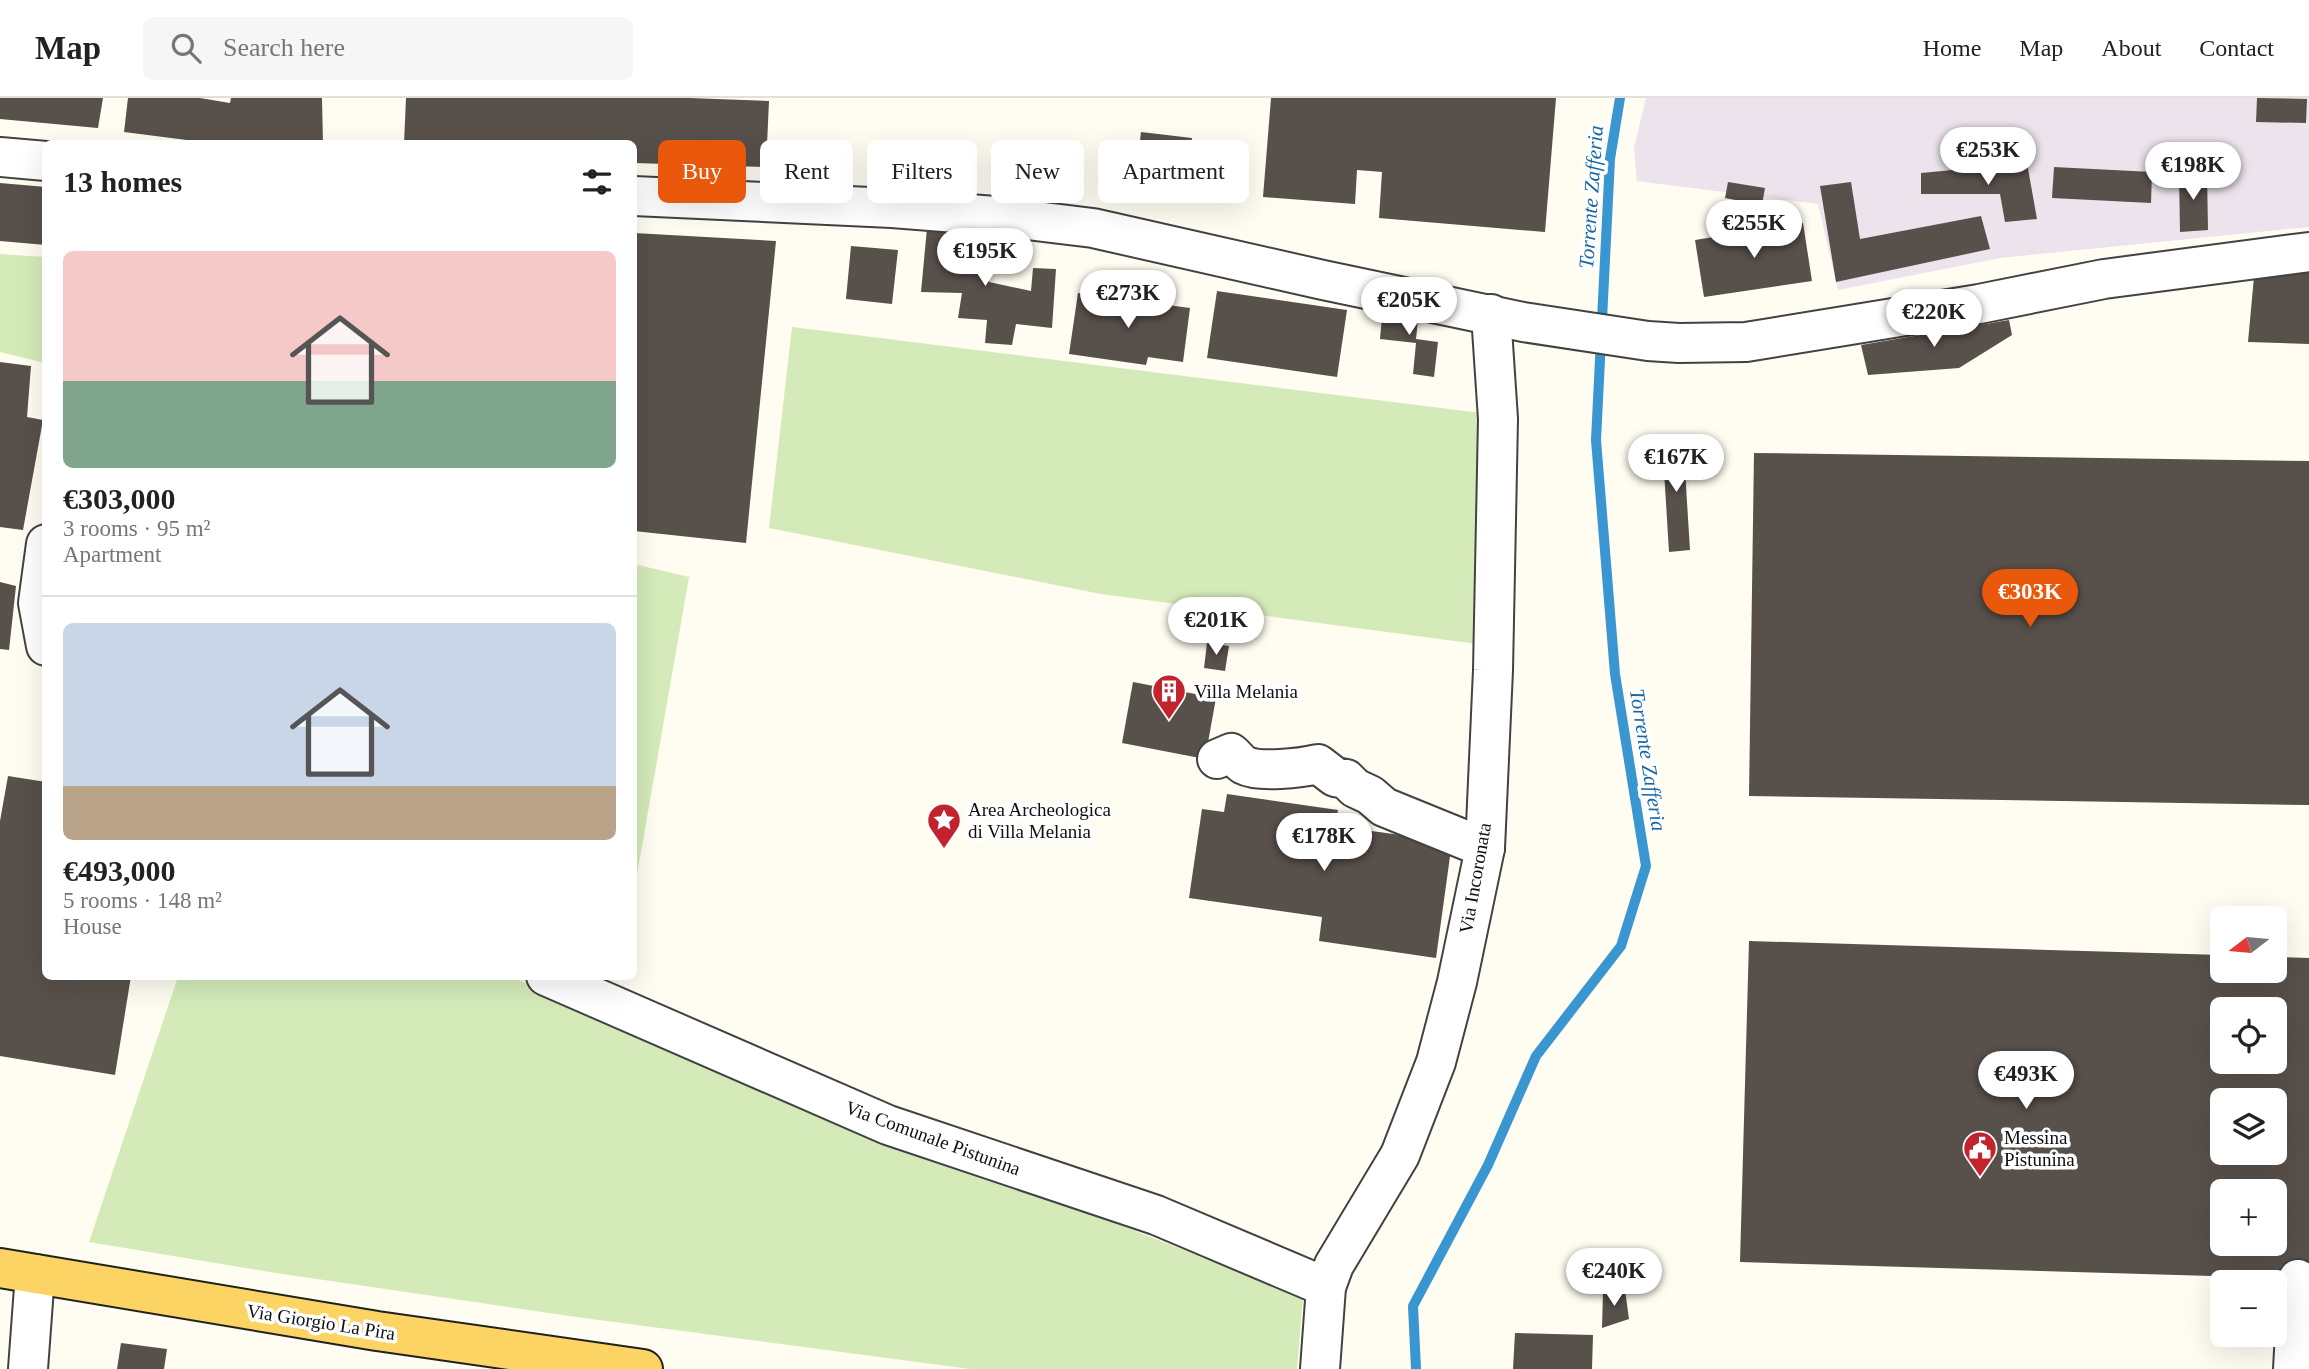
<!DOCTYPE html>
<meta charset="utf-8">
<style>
:root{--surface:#fff;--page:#f6f6f6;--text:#222;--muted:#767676;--line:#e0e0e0;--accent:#ea580c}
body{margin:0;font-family:Georgia,serif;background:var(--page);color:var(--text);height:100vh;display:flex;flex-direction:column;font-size:26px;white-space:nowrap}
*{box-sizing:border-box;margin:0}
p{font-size:23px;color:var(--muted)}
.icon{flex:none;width:38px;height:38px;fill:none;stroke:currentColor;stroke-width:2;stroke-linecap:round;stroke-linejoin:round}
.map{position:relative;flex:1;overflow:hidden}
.drawer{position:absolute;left:42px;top:42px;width:595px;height:840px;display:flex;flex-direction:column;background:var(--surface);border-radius:10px;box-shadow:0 7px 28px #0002}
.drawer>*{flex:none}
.top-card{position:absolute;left:658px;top:42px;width:665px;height:63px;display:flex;gap:14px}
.needle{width:46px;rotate:254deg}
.tools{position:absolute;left:2210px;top:808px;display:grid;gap:14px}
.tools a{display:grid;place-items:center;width:77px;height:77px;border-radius:10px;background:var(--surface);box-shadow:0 7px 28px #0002;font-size:35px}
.price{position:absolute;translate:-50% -60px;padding:0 16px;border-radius:24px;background:#fff;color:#222;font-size:23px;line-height:46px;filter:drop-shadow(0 2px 4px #0008)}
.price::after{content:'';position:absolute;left:50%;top:42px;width:21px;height:16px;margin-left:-10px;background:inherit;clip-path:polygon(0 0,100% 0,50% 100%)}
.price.current{background:var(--accent);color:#fff}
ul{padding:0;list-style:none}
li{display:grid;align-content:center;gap:14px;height:371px;padding:0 21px}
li+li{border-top:2px solid var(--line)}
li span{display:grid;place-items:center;height:217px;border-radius:10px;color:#555}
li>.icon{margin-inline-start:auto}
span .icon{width:126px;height:126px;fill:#fffc;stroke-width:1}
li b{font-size:30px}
h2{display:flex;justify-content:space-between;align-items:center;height:84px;padding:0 21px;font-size:30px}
.pill{padding:0 24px;border-radius:10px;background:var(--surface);box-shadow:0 7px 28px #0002;font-size:24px;line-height:63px}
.pill.current{background:var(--accent);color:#fff}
header{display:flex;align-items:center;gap:42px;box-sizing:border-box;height:98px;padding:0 35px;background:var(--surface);border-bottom:2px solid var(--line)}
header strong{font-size:33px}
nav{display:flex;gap:38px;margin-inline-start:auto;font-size:24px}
.search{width:490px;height:63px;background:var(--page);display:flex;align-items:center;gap:18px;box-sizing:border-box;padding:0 24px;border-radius:10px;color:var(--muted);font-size:26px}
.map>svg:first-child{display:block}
</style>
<header>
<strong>Map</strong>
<div class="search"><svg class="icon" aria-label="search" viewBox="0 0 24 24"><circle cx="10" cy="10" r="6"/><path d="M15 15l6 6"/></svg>Search here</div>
<nav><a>Home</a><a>Map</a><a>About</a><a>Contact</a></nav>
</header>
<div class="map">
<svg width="2309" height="1271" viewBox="0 0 2309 1271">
<rect width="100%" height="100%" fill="#fffcf1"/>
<!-- industrial -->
<polygon fill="#ece3ed" points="1646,0 2309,0 2309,129 2000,160 1838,192 1818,106 1637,83 1634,50"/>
<!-- green -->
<g fill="#d4ebb9">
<polygon points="0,156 45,159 45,265 0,254"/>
<polygon points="792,229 1481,315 1485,547 1101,496 769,430"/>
<polygon points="634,466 689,479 634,794"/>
<polygon points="509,878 752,982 1303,1199 1297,1271 970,1271 569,1218 276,1175 89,1144 178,879"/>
</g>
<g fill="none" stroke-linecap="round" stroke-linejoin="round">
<!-- stream -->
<polyline stroke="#3996d1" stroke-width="10" points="1416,1271 1413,1208 1488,1067 1536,958 1621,848 1646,768 1615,576 1596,342 1610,61 1620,0"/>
</g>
<!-- building -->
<g fill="#58504b" fill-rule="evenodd">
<polygon points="0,0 103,0 98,30 0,21"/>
<polygon points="128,0 200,0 230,5 231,0 322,0 323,46 218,46 124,34"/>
<polygon points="406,0 690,0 769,3 766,69 634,65 634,46 404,46"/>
<polygon points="1271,0 1556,0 1545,134 1379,120 1382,74 1357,72 1355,106 1263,99"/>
<polygon points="2257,0 2307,1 2306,25 2256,24"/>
<polygon points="1141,34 1192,40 1184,101 1134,95"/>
<polygon points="2027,65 2037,121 2005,124 2000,96 1921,96 1921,75"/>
<polygon points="2054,69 2152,74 2151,105 2052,100"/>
<polygon points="2179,74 2207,75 2208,132 2180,134"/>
<polygon points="1728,84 1765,90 1762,107 1725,100"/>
<polygon points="1851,84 1860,141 1981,118 1990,151 1836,184 1820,88"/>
<polygon points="0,85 46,89 46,147 0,143"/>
<polygon points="1803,125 1812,183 1704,199 1695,142"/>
<polygon points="927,130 964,131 963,155 990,159 989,184 1031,193 1033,170 1056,171 1052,230 1016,226 1012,247 985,245 987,222 958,220 962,195 921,194"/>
<polygon points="634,135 776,143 746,445 634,433"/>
<polygon points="851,148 898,152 892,206 846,201"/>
<polygon points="2309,172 2309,246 2248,244 2254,179"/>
<polygon points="1217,193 1347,212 1337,279 1207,260"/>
<polygon points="1078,195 1190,210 1183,264 1148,259 1146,267 1069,256"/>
<polygon points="1383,208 1419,212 1416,241 1438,244 1434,279 1413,276 1416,245 1380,241"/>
<polygon points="2009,222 2012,237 1959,270 1868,277 1861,247"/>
<polygon points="0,264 31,268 27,319 43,322 23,432 0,429"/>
<polygon points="1683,339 1690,452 1669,454 1662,340"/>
<polygon points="1754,355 2309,363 2309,707 1749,698"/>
<polygon points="0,484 16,488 9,552 0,551"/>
<polygon points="1207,545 1229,548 1225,573 1204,570"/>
<polygon points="1133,584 1216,600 1205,661 1122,645"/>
<polygon points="8,678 46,684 46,878 131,878 115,977 0,958 0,723"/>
<polygon points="1227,696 1338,712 1335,728 1452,744 1436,860 1319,843 1322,819 1189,800 1202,711 1224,714"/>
<path d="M1749 843 2222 857V873H2275V859L2309 860V1181L1740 1164ZM2222 912H2275V964H2222ZM2222 1003H2275V1055H2222ZM2222 1094H2275V1146H2222Z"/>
<polygon points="1625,1192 1629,1221 1602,1230 1603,1193"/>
<polygon points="1515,1235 1593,1237 1592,1271 1513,1271"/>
<polygon points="121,1245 167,1251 164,1271 117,1271"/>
</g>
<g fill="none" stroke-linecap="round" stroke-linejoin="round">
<!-- minor casing -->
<g stroke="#424242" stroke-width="42">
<g id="minor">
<polyline points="0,59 46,63"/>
<polyline points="634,98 892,110 995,118 1093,130 1323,182 1523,224 1648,243 1679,245 1746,244 1979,206 2104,181 2309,154"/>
<polyline points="46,446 38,505 46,548"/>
<path d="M1217 661 1231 655C1235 658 1239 664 1244 667 1259 675 1301 670 1318 666L1335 679 1346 681 1355 690 1370 697 1384 709 1485 750"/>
<polyline points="546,878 888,1027 1156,1117 1326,1189"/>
<polyline points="28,1271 35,1176"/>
<polyline points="1320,1271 1326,1189 1334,1167 1400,1057 1436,964 1457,884 1485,750 1493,572 1498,321 1491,216"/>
<polyline points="2293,1271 2298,1181"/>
</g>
</g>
<!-- major casing -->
<g stroke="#202020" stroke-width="42">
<polyline id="major" points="0,1170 377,1233 643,1271"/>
</g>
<!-- minor -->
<use href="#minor" stroke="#fff" stroke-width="38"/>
<!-- major -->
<use href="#major" stroke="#fbd464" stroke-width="38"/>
</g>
<!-- icons -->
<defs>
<g id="building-pin" transform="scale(1.75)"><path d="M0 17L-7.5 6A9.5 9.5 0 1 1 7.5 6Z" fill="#c3232d" stroke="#fff"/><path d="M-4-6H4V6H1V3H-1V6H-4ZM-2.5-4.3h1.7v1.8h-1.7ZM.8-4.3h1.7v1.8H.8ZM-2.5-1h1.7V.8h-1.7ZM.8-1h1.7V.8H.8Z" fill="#fff"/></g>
<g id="sight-pin" transform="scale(1.75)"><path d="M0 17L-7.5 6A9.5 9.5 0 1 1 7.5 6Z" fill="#c3232d" stroke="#fff"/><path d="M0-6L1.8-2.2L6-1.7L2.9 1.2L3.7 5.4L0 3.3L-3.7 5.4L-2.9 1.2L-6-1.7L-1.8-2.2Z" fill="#fff"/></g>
<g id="civic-pin" transform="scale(1.75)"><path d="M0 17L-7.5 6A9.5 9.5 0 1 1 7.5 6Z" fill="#c3232d" stroke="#fff"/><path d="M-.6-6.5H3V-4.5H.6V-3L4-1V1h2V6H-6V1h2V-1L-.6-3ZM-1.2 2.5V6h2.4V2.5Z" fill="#fff"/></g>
</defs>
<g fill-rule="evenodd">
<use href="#building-pin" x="1169" y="593"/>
<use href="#sight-pin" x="944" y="722"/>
<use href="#civic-pin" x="1980" y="1050"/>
</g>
<g text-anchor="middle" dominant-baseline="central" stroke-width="7" stroke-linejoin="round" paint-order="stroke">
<!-- poi labels -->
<g font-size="19" fill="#0f0f0f" stroke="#fff" text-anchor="start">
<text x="1194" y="593">Villa Melania</text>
<text x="968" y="711">Area Archeologica<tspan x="968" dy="22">di Villa Melania</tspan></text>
<text x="2004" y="1039">Messina<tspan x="2004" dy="22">Pistunina</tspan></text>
</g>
<!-- street labels -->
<g font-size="19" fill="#0f0f0f" stroke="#fff">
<text transform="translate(1475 780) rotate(-80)">Via Incoronata</text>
<text transform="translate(933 1040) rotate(20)">Via Comunale Pistunina</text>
<text transform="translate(321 1224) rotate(9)">Via Giorgio La Pira</text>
</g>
<!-- water labels -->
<g font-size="21" font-style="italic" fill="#1468a5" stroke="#fff">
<text transform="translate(1591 99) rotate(-86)">Torrente Zafferia</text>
<text transform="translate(1648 662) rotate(81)">Torrente Zafferia</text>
</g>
</g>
</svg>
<div class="tools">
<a><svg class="needle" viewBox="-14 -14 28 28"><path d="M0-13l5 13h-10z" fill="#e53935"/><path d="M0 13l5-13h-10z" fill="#767676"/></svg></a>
<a><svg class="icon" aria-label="locate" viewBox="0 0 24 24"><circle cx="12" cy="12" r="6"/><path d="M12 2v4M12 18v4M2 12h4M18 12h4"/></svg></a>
<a><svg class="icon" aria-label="layers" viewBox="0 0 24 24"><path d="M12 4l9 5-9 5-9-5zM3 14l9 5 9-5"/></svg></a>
<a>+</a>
<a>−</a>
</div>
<b class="price" style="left:1988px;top:89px">€253K</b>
<b class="price" style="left:2193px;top:104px">€198K</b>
<b class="price" style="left:1754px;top:162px">€255K</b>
<b class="price" style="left:985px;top:190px">€195K</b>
<b class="price" style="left:1128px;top:232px">€273K</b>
<b class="price" style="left:1409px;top:239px">€205K</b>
<b class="price" style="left:1934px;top:251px">€220K</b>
<b class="price" style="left:1676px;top:396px">€167K</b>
<b class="price current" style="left:2030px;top:531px">€303K</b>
<b class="price" style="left:1216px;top:559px">€201K</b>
<b class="price" style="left:1324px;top:775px">€178K</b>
<b class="price" style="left:2026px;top:1013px">€493K</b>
<b class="price" style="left:1614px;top:1210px">€240K</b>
<div class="top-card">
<a class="pill current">Buy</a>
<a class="pill">Rent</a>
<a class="pill">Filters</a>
<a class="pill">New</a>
<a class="pill">Apartment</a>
</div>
<section class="drawer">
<h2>13 homes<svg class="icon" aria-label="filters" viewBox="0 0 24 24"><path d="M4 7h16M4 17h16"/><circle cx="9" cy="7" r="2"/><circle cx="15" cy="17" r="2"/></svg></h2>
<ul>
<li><span style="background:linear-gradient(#f6c9c9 60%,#7fa58c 0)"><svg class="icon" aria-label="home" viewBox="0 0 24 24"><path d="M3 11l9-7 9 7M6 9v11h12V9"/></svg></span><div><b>€303,000</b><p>3 rooms · 95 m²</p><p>Apartment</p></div></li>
<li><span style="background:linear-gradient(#c9d6e8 75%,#b9a48a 0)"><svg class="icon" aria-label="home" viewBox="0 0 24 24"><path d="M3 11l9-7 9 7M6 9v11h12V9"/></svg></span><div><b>€493,000</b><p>5 rooms · 148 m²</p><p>House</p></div></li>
</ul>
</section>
</div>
